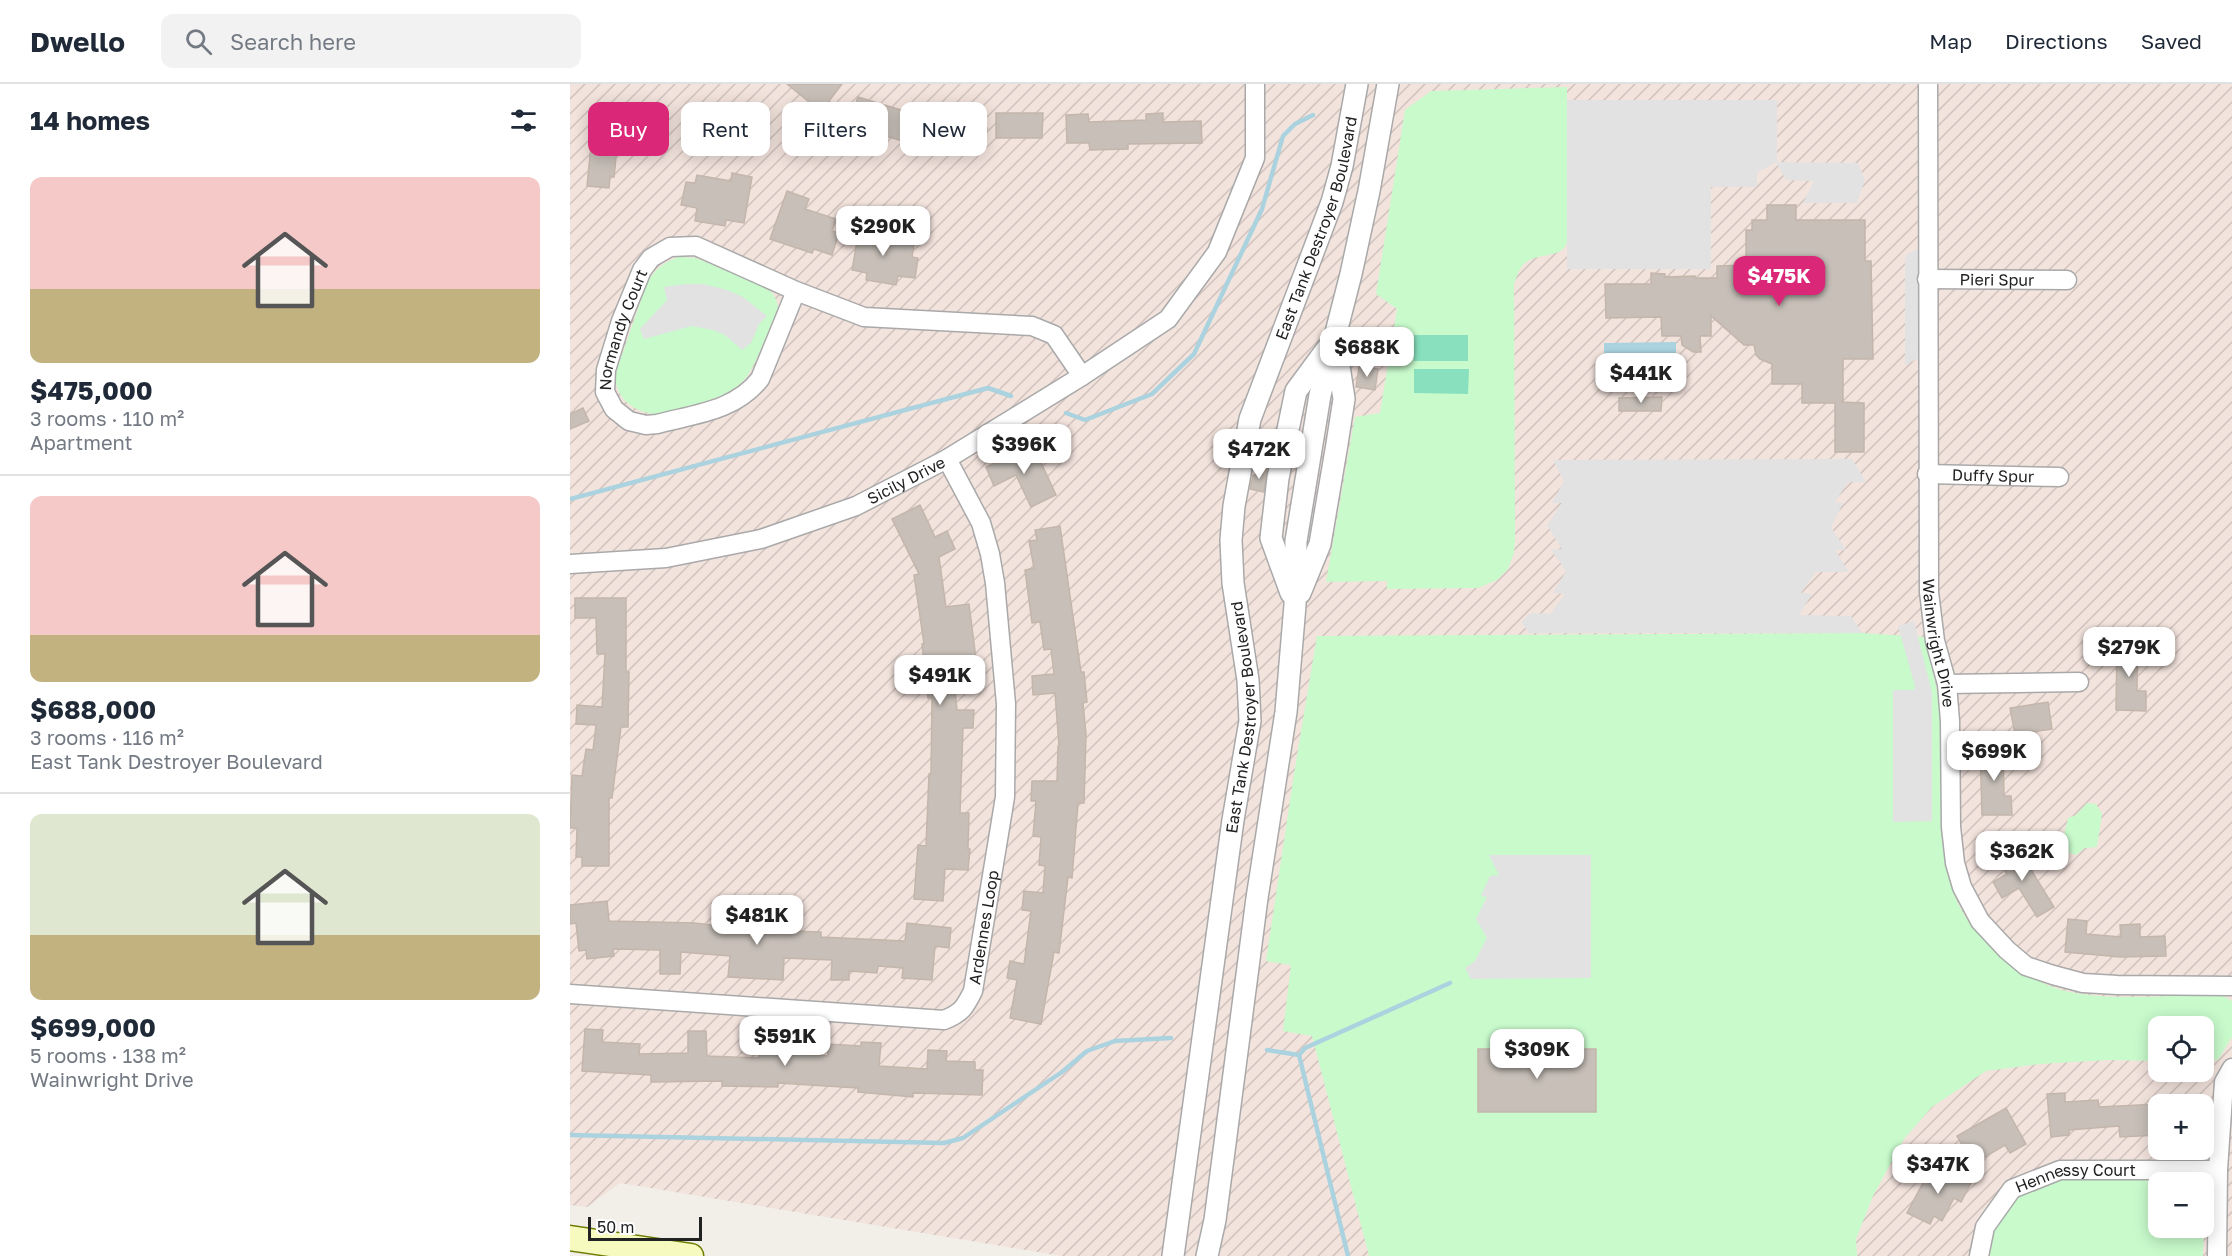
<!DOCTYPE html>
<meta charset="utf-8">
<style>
:root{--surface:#fff;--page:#f2f2f3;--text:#1f2937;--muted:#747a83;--line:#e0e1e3;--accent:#db2777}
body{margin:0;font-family:"Golos Text",sans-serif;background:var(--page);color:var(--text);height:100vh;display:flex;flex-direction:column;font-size:22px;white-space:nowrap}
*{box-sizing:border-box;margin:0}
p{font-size:20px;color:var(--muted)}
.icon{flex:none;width:33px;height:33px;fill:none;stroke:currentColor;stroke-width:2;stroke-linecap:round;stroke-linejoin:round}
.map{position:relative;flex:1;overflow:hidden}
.side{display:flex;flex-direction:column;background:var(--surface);width:570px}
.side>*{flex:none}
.top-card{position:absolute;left:18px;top:18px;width:570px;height:54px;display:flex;gap:12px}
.controls{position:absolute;left:1578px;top:932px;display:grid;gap:12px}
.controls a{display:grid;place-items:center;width:66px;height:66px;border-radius:12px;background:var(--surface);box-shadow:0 3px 15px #0003;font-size:30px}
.scale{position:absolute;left:18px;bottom:15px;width:114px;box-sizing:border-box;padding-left:6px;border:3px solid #222;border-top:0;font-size:16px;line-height:21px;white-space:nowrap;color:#222;-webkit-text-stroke:4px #fff;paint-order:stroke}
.price{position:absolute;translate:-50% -51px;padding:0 14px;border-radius:12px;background:#fff;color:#222;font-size:20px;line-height:39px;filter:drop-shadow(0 2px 3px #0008)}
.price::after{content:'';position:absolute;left:50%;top:36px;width:18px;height:14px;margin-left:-9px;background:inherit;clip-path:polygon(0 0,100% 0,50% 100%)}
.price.selected{background:var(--accent);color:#fff}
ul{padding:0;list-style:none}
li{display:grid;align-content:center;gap:12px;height:318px;padding:0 30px}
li+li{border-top:2px solid var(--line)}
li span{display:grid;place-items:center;height:186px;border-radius:12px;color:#555}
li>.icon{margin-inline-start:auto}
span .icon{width:108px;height:108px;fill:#fffc;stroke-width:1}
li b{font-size:26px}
h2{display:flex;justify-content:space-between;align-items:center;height:72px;padding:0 30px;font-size:26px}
.chip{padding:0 21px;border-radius:12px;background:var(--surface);box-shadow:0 3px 15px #0003;font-size:21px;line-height:54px}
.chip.selected{background:var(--accent);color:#fff}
header{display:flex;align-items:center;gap:36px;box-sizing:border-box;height:84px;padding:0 30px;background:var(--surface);border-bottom:2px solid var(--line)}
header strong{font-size:28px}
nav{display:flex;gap:33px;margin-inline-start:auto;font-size:21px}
.search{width:420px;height:54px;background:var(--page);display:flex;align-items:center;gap:15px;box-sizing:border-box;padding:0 21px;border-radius:12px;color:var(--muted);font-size:22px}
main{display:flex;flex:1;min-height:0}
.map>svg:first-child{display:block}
</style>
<header>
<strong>Dwello</strong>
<div class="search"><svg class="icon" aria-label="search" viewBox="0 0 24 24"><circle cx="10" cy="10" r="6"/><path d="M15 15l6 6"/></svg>Search here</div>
<nav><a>Map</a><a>Directions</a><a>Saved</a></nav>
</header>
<main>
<section class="side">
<h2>14 homes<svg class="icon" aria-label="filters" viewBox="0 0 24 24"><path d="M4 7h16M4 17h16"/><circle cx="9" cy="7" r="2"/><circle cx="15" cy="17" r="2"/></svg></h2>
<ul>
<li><span style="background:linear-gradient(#f6c9c9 60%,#c2b280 0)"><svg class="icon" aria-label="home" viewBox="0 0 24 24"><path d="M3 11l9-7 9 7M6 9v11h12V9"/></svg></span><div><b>$475,000</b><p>3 rooms · 110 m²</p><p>Apartment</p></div></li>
<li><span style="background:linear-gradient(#f6c9c9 75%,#c2b280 0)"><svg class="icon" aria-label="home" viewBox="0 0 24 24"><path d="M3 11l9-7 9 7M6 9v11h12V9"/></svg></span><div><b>$688,000</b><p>3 rooms · 116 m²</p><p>East Tank Destroyer Boulevard</p></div></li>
<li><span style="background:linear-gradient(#dfe7d0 65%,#c2b280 0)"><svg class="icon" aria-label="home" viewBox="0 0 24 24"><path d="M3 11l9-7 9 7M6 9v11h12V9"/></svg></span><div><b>$699,000</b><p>5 rooms · 138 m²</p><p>Wainwright Drive</p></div></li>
</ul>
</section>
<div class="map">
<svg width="1662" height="1172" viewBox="0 0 1662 1172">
<defs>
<pattern id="military-furrows" width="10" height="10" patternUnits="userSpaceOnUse" patternTransform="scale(1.5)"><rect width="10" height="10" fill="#f3e3dd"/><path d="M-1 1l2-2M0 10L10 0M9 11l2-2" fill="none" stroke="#d0c2bd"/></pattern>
</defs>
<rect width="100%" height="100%" fill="#f2efe9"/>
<!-- military -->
<path fill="url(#military-furrows)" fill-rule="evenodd" d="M0 0H1662V1172H492L50 1099 17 1123 0 1121ZM1588 942H1634V987H1588ZM1588 1020H1634V1065H1588ZM1588 1098H1634V1143H1588Z"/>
<!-- park -->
<g fill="#c8facc">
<path d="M997 3V159C989 177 966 166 952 182 948 187 946 195 944 200L945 455 944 469 938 485 927 496 908 504 817 505V497L756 498 785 333 810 329 827 225 806 210 835 26 861 7Z"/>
<path d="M108 173 126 174 197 204C204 210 207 215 208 224 201 240 185 284 175 295 154 318 114 322 86 330 63 328 46 315 45 291L77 199C85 185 93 179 108 173Z"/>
<path d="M1292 549 1354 553C1360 579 1369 607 1371 633 1376 703 1356 790 1407 848 1413 855 1420 860 1427 867 1448 887 1475 904 1505 909 1552 917 1603 911 1650 910L1662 917V953L1648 976H1634V942H1588V977L1539 976 1470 980 1416 987 1362 1023 1334 1055 1303 1112 1286 1155 1287 1172H799L742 952 713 947 721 881 696 877 724 690 747 552Z"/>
<path d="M1517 719 1526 720 1532 730 1527 763 1515 764 1506 771C1487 767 1495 749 1498 734L1506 731Z"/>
<path d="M1498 1092 1629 1093 1632 1098H1588V1143H1634V1102L1635 1108 1633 1172H1416C1420 1147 1435 1120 1458 1107 1470 1100 1485 1097 1498 1092Z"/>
</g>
<!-- pitch -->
<g fill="#88e0be">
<rect x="844" y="251" width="54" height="26"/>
<polygon points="844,285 899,285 898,310 844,309"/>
</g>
<!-- parking -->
<g fill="#e2e2e2">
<polygon points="997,16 1207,16 1207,78 1288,79 1295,96 1287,119 1233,119 1244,97 1216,96 1206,78 1187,89 1187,103 1141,103 1141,185 997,185"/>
<polygon points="1357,161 1357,270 1335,281 1335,176 1337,170"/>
<polygon points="116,200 133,200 157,206 173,213 197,232 189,240 181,259 172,266 155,251 143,246 122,242 74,255 70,245 97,216 94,203"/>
<polygon points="1282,375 1296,398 1278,398 1265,418 1273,419 1261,443 1276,466 1265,466 1279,488 1246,488 1231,509 1242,510 1229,531 1281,532 1292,549 959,549 951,538 961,529 980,530 995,510 983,509 996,487 981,466 992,465 977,441 992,419 982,419 994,397 983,376"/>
<polygon points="1344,537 1362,609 1362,737 1323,738 1323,606 1344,606 1345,602 1328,542"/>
<polygon points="919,771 1021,771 1021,894 901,895 895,884 905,877 917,854 906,835 917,813 911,812 920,792 929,791"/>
</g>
<!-- water -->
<polygon fill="#aad3df" points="1106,258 1106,303 1034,303 1034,259"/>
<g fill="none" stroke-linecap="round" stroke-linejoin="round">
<!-- stream -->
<g stroke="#aad3df" stroke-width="4.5">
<polyline points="496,329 515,336 582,310 624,270 692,125 713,52 725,40 743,31"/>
<polyline points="0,415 418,304 441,312"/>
<polyline points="697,966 729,971 778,1172"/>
<polyline points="729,971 735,964 880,899"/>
<polyline points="0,1051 374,1059 393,1054 492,988 517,967 545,957 601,954"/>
</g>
</g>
<!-- building -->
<g fill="#c7bfb8" stroke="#c4b6ab" stroke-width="1.5">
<polygon points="217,0 272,0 259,17 262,20 254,30"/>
<polygon points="288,13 351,32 351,28 400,31 399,43 417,44 415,63 339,59 279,41"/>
<polygon points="426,29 473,29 472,54 426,54"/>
<polygon points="593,29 593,38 631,37 632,59 558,60 558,65 520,66 519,59 497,59 496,31 518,30 519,38 576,36 576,30"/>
<polygon points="24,31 67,35 64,59 53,58 52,65 47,64 44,93 40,92 39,104 17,102"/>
<polygon points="162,89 182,93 174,139 156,136 155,142 125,137 127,124 111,121 116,98 125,99 127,91 161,97"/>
<polygon points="217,107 239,115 235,125 266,135 262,147 269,149 262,171 244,165 242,169 200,155"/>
<polygon points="1197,121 1226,121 1226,136 1295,136 1295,177 1301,177 1303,275 1273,275 1273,318 1271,318 1294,319 1294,368 1265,368 1265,319 1232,319 1232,300 1202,300 1202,280 1190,275 1186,271 1184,261 1174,261 1141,232 1141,252 1130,252 1131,268 1123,268 1112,261 1111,252 1092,252 1091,233 1036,234 1035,200 1081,200 1081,189 1095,190 1095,193 1125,192 1125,194 1147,194 1147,182 1176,181 1176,146 1182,146 1182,136 1197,136"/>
<polygon points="290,140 312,144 311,155 344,160 342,173 348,174 345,194 328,192 326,201 296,196 297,189 282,186"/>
<polygon points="789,283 808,285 805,306 786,303"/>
<polygon points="1092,313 1091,327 1049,327 1049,314"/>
<polygon points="13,324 19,337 0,345 0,330"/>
<polygon points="463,361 486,411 461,423 446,391 424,402 416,383"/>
<polygon points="687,382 697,384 694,408 680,405 683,391 686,391"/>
<polygon points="350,421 365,453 377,447 385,465 369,473 376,523 399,520 406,575 382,577 387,626 404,626 403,644 393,644 390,729 399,729 398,765 400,765 398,786 375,785 373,817 344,815 348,761 356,762 359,690 361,690 362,614 358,614 352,560 354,560 344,491 349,490 322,435"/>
<polygon points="490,442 511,588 514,588 517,618 513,619 516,650 514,719 508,719 502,794 498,793 489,869 484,868 471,940 440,934 447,896 437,894 440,877 454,880 461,827 452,826 454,807 473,809 475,782 469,781 471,753 463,752 466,717 461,717 462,697 487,697 488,662 489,662 485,609 463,611 462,592 484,590 481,565 474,566 470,538 462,539 455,486 464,484 459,457 467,456 465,446"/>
<polygon points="5,514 56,514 56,588 59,588 58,643 51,643 42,714 39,714 39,782 12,782 12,773 6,773 7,744 0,744 2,691 12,692 16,665 23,666 26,641 6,640 7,621 32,623 35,570 27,570 26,534 5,534"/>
<polygon points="1547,557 1568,557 1567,607 1576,607 1576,627 1546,626"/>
<polygon points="1478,618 1482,645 1445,650 1440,624"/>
<polygon points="1410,661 1433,661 1434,712 1441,712 1442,731 1412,731"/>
<polygon points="1447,763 1484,823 1467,833 1449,804 1432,814 1423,798 1437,790 1428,775"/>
<polygon points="37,817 39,837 125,839 182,846 251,848 251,853 335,857 337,839 381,844 379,864 365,862 362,896 332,894 333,884 308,882 307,889 279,887 279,896 261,896 262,876 214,874 213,896 158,893 160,872 111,868 110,890 90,890 90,866 43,865 44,872 17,875 16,866 9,867 6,839 0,840 0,821"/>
<polygon points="1498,835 1517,837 1516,850 1551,853 1550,841 1570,840 1570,853 1595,852 1596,872 1550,873 1495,868"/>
<polygon points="15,945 33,946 32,958 70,960 69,970 118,969 118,947 136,947 137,972 189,974 189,951 209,952 208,968 258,972 258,960 291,962 291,958 311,959 309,982 357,985 358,966 377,967 376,977 405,978 405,986 413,986 412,1011 343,1009 343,1013 288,1008 288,1004 208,999 208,1003 152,1002 152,997 81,998 81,991 12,987"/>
<rect x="908" y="965" width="118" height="63"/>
<polygon points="1495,1009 1495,1018 1528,1016 1529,1023 1588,1020 1588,1051 1550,1053 1549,1042 1499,1046 1499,1051 1481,1053 1477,1010"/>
<polygon points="1436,1024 1456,1060 1440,1069 1435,1061 1403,1080 1387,1052"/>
<polygon points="1363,1080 1401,1099 1391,1118 1384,1114 1372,1137 1364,1132 1360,1140 1337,1129"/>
</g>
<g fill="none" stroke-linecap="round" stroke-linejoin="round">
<!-- minor casing -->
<g stroke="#a9a9a9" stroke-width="21">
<g id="minor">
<path id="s1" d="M1358 0 1359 508 1365 557 1377 600 1380 637 1381 743 1385 779 1392 803 1410 837 1437 866 1456 882 1483 891 1513 899 1547 901 1662 902"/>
<path id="s2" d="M1357 195 1497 196"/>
<path id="s3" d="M226 207 190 295C165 327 125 330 87 340L76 341 59 337 44 325 35 308 36 286 51 237 72 186 81 174 100 163 126 162 226 207 294 233 462 242 484 251 512 292"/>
<path id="s4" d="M1357 390 1489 393"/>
<path id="s5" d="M0 480 96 474 191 455 286 422 377 375 512 292 598 235 647 168 685 74V0"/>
<polyline points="1377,600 1509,598"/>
<path id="s6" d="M0 910 374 936C392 929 395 923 403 907L435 713 436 620 425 499 420 470 411 439 377 375"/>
<path id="s7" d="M1409 1172 1415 1143 1442 1105 1490 1086H1648"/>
<polyline points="1647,1172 1648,1086 1654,998 1662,984"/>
</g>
</g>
<!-- tertiary casing -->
<g stroke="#a9a9a9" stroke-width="24">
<g id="tertiary">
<polyline points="721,509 701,454 708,394 726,307 757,265"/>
<polyline points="730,509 750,460 767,360 774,315 766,262"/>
<path id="s8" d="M603 1172 663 736 680 637 678 596 663 499 661 456 664 422 680 335 762 118 772 82 787 0"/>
<polyline points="637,1172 645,1136 687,814 716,628 725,521 726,457 750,311 781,190 799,107 818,0"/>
</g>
</g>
<!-- secondary casing -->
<g stroke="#707d05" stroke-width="27">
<polyline id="secondary" points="0,1154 121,1172"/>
</g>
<!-- minor -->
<use href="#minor" stroke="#fff" stroke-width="18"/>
<!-- tertiary -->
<use href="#tertiary" stroke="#fff" stroke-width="21"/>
<!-- secondary -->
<use href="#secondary" stroke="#f7fabf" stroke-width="24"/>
</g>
<g text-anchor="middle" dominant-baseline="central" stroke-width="4.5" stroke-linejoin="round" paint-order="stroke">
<!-- street labels -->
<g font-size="16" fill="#222" stroke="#fff">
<text stroke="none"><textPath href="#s8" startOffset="1048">East Tank Destroyer Boulevard</textPath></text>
<text stroke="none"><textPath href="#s2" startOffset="70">Pieri Spur</textPath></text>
<text stroke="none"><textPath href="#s3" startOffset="342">Normandy Court</textPath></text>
<text stroke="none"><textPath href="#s4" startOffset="66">Duffy Spur</textPath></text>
<text stroke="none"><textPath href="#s5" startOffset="350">Sicily Drive</textPath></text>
<text stroke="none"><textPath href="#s1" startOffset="560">Wainwright Drive</textPath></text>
<text stroke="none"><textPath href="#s8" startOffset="544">East Tank Destroyer Boulevard</textPath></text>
<text stroke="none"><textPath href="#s6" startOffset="482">Ardennes Loop</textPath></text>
<text stroke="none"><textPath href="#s7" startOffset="142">Hennessy Court</textPath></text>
</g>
</g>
</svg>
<div class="controls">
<a><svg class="icon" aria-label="locate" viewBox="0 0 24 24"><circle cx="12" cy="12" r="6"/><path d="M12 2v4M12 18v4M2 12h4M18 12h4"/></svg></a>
<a>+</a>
<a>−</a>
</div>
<div class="scale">50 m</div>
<b class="price" style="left:313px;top:173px">$290K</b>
<b class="price selected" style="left:1209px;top:223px">$475K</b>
<b class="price" style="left:797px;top:294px">$688K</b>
<b class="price" style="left:1071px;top:320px">$441K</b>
<b class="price" style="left:454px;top:391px">$396K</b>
<b class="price" style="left:689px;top:396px">$472K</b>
<b class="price" style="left:1559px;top:594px">$279K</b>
<b class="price" style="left:370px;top:622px">$491K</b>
<b class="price" style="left:1424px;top:698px">$699K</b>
<b class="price" style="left:1452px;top:798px">$362K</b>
<b class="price" style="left:187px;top:862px">$481K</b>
<b class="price" style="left:215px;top:983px">$591K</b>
<b class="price" style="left:967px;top:996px">$309K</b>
<b class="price" style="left:1368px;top:1111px">$347K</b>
<div class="top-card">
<a class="chip selected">Buy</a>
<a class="chip">Rent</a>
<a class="chip">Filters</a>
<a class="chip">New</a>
</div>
</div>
</main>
